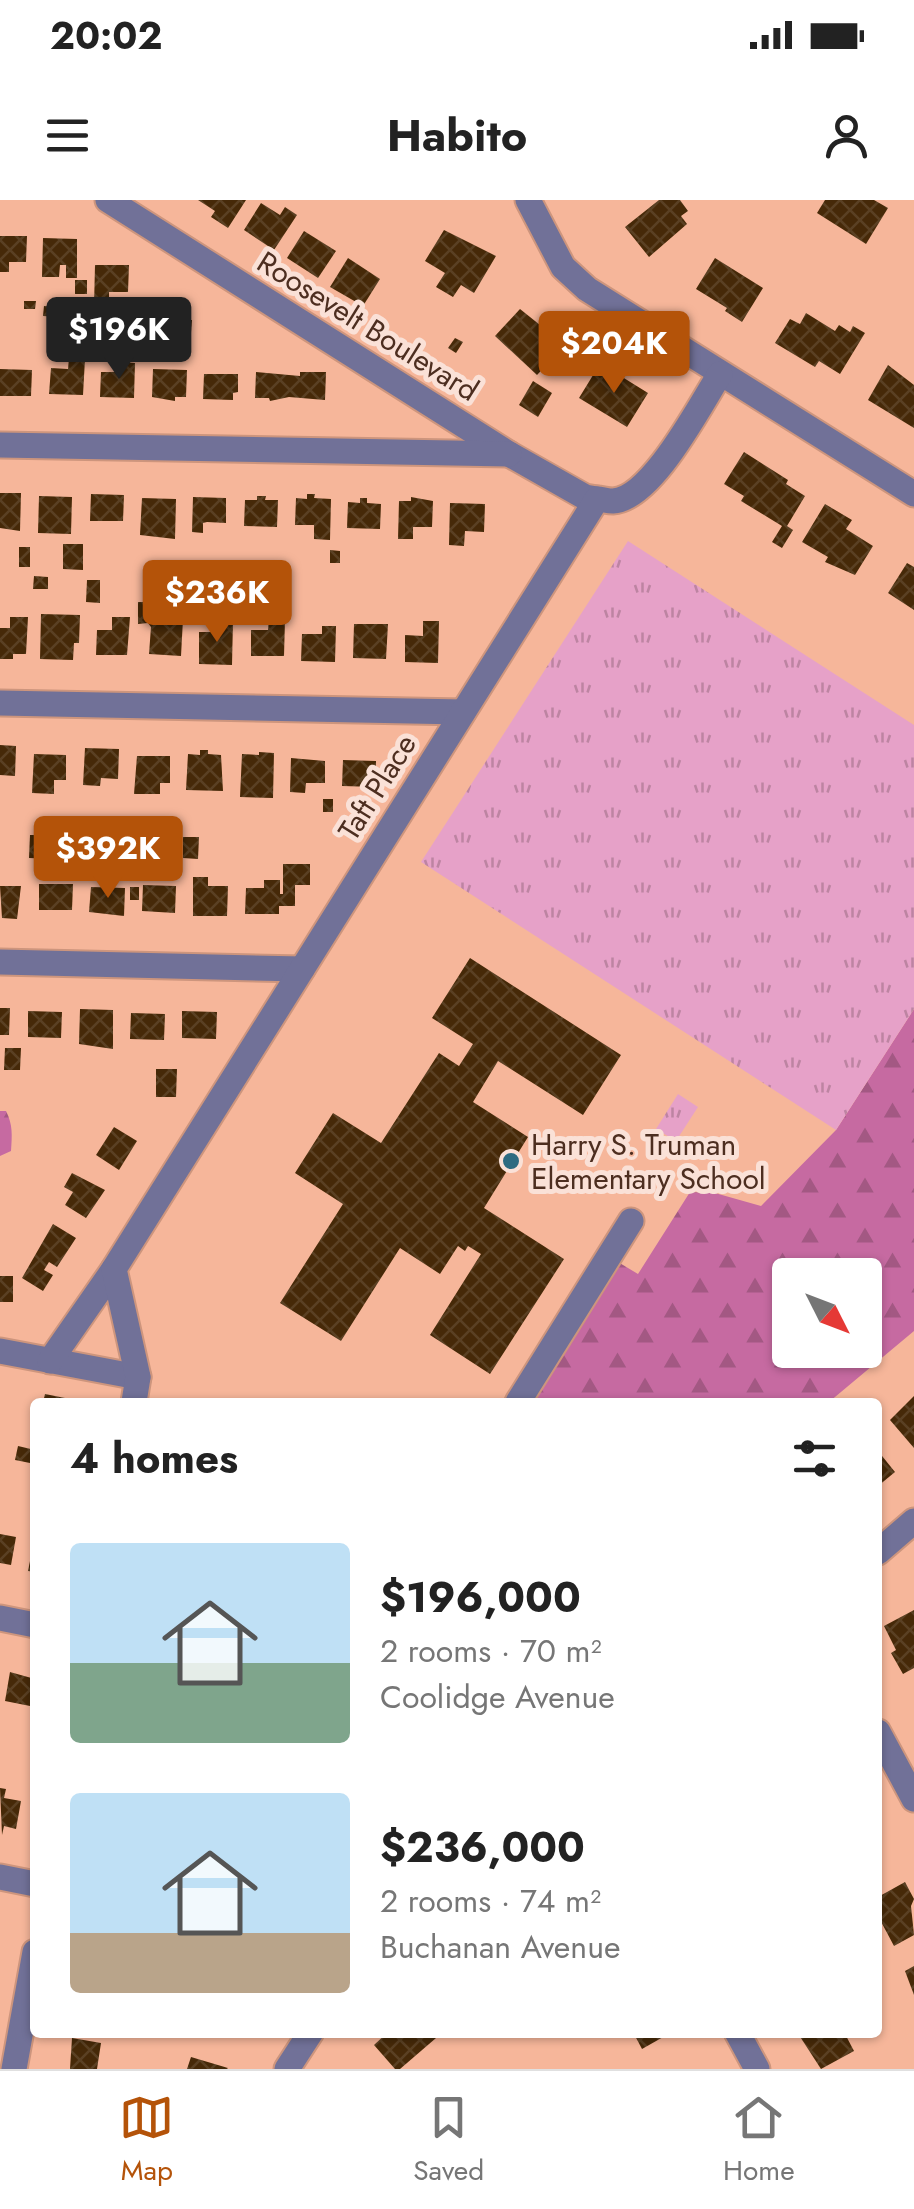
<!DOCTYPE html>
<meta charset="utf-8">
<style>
:root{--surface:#fff;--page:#f2f2f2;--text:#222;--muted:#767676;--line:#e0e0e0;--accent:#b45309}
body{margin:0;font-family:Jost,sans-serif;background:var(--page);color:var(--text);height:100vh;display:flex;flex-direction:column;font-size:38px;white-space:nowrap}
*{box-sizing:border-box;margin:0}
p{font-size:32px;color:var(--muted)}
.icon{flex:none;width:55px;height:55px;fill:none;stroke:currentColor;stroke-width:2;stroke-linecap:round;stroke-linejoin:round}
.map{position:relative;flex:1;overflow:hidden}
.sheet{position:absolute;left:30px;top:1198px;width:852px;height:640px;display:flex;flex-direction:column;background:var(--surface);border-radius:10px;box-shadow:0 2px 8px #0004}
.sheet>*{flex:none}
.needle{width:65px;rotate:132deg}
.fabs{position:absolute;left:772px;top:1058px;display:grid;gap:20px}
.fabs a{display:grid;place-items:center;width:110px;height:110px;border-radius:10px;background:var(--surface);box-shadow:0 2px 8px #0004;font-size:50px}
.price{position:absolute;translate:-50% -85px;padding:0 22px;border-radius:10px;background:var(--accent);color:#fff;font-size:32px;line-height:65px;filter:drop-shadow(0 2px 5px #0008)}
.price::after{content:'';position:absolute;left:50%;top:60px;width:30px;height:22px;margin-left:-15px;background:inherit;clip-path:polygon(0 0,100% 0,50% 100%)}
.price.selected{background:#222;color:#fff}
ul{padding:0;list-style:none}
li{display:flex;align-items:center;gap:30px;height:250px;padding:0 40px}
li span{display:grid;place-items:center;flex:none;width:280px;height:200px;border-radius:10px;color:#555}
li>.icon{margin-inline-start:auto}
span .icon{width:120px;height:120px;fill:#fffc;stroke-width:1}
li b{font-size:42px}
h2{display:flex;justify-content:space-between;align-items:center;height:120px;padding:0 40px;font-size:42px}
.status{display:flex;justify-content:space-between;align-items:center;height:70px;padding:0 50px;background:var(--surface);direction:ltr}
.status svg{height:28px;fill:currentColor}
header{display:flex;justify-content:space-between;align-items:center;height:130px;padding:0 40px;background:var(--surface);font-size:45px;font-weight:700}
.tab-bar{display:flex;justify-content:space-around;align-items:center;height:140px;border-top:2px solid var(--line);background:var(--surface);font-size:28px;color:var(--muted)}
.tab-bar a{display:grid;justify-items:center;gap:5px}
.tab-bar .selected{color:var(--accent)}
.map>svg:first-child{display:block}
</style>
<div class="status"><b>20:02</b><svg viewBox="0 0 49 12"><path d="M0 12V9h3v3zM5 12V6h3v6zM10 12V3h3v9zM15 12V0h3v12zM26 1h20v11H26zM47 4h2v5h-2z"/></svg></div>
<header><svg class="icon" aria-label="menu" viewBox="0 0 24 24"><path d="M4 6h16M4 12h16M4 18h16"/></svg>Habito<svg class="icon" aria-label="person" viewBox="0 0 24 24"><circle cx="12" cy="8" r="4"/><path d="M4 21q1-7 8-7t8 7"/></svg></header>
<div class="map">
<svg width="914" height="1869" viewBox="0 0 914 1869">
<defs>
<pattern id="forest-firs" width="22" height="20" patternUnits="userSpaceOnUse" patternTransform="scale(2.5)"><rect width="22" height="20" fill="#c66aa1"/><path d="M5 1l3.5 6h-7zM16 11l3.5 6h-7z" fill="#a35883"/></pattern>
<pattern id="park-tufts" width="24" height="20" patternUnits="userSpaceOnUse" patternTransform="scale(2.5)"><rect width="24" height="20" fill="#e6a1c8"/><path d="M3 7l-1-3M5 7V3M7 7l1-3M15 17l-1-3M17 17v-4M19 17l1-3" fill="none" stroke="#bd84a2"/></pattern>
<pattern id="building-cross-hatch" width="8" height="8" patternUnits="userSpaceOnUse" patternTransform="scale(2.5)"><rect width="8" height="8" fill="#462908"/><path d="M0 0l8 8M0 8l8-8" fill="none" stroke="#5a4023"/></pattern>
</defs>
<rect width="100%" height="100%" fill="#f6b69a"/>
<!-- forest -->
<g fill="url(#forest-firs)" fill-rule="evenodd">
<path d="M914 809V1131L829 1202H518L608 1056 638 1074 690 992 715 993 761 1006 836 930ZM790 1075H865V1150H790Z"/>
<path d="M0 911H6C13 925 12 935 11 951L0 956Z"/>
</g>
<!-- park -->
<g fill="url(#park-tufts)">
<polygon points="628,341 914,525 914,809 836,930 421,662"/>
<polygon points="678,894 698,907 676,941 656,929"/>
</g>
<!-- building -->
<g fill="url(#building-cross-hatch)">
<polygon points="198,0 246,0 228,28 211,17 215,11"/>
<polygon points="659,0 680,0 688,11 681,16 687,24 649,57 625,27"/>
<polygon points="825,0 874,0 888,8 866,44 817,13"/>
<polygon points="261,3 280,15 285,7 297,15 274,50 244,30"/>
<polygon points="444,30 496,56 474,93 461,85 453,97 436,87 445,73 425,61"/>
<polygon points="304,31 336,51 318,78 287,58"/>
<polygon points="0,36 27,36 26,62 9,62 9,72 0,72"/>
<polygon points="43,38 77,39 77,78 66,78 66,65 60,65 59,77 42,77"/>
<polygon points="348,58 380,79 363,106 330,87"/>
<polygon points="715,58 763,88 742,122 725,111 727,108 696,89"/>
<polygon points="95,65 129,65 128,92 109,92 109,106 94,106"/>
<rect x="75" y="80" width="12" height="14"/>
<polygon points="24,101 36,101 35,109 24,109"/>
<polygon points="72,101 84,101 84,111 73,111"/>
<polygon points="44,106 61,107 60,117 43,116"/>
<polygon points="520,109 565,145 537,175 495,136"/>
<polygon points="806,113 835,131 839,125 850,132 853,126 865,133 840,174 819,161 815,167 775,143 790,119 800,124"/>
<polygon points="166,120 192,120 191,133 166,130"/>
<polygon points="455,138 463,142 456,153 448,148"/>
<polygon points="69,158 85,159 83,195 49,194 51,168 68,169"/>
<polygon points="119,162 135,163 134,198 100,197 101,172 119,172"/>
<polygon points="888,165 914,185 914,228 868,200"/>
<polygon points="598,167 617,179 619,175 648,193 627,227 579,198"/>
<polygon points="0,169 32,170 31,196 0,196"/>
<polygon points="153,169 187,170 186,197 175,197 175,201 152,197"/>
<polygon points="256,172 300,176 300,172 326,172 325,200 289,197 270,201 269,198 255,198"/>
<polygon points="204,174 238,174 238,192 233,193 233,200 203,199"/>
<polygon points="533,181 552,193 538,217 519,205"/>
<polygon points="744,252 788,280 786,284 805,296 787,326 793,330 782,348 772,342 782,326 741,301 744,296 724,284"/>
<polygon points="0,293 21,293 20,331 0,328"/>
<polygon points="91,294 124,295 123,321 90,321"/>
<polygon points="307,294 315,294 314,298 331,299 330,340 314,339 314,325 295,325 296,298 307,299"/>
<polygon points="39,296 72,297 71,334 38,333"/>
<polygon points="257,296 266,296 265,300 278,300 277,327 244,326 245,300 257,300"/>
<polygon points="193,297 226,298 226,323 207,322 203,323 203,333 192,332"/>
<polygon points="411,297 433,301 432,327 413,327 413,339 398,339 399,301 411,301"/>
<polygon points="142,298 176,299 175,339 140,335"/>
<polygon points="360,298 367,298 367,303 381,304 380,329 347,328 348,302 360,303"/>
<polygon points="450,303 485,304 484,332 465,331 464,346 449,345"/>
<polygon points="825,304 852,320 846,329 873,346 855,375 825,362 828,357 802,342"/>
<polygon points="63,344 83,344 83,370 63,369"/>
<rect x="19" y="347" width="11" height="20"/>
<polygon points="330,350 340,351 340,363 330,363"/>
<polygon points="907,363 914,367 914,410 888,393"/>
<polygon points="34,376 48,377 48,389 33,389"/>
<polygon points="87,380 100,380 100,403 86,402"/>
<polygon points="138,402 154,402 154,412 167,412 167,419 183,419 181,456 149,454 151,427 148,423 138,424"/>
<polygon points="41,414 80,415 79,443 74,443 73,460 40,459"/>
<polygon points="10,417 28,417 26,454 13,454 13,459 0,459 0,428 10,428"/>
<polygon points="112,417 130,417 127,455 96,455 97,430 112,430"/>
<polygon points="269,419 285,420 284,456 251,456 251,430 268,430"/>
<polygon points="218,421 233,421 232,465 199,464 199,432 218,432"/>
<polygon points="423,421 439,421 438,463 405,462 405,435 423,436"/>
<polygon points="354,424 388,424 386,459 353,458"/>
<polygon points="322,426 336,426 335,462 301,461 302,434 322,434"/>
<polygon points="0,545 16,546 15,576 0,575"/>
<polygon points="85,548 119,549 118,579 101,578 100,586 83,585"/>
<polygon points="200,550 208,550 208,554 221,555 223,591 186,590 188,554 200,555"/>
<polygon points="259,552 274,553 273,598 240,597 242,554 259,555"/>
<polygon points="34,554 66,555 66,580 54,580 54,594 32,593"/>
<polygon points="137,556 170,556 170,583 160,583 160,594 134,594"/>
<polygon points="291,558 325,561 325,583 306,583 305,593 290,592"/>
<polygon points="343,560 376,561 376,587 342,586"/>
<rect x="323" y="599" width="10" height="13"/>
<polygon points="30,635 56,635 55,659 29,658"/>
<polygon points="183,637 199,637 198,659 183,658"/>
<polygon points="283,664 310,664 310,685 295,685 295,706 279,706 279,714 245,714 246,688 264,688 264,680 280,680 280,694 283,694"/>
<polygon points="193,677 208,677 208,686 228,686 227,716 193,716"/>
<polygon points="39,684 73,684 72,710 39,710"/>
<polygon points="143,685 176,686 175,713 142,711"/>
<polygon points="0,686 21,686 17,719 2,718"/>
<polygon points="91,687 125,688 124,716 89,712"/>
<rect x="130" y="687" width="9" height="13"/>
<polygon points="470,758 621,855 583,915 498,861 473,902 528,937 484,1008 564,1059 490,1174 430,1135 481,1054 468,1046 465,1051 458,1046 440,1074 400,1048 341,1141 280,1103 343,1004 295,973 333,913 381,943 439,853 459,866 473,844 432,818"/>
<polygon points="0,808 10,808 9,835 0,835"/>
<polygon points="80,809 113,810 113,849 79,844"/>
<polygon points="28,811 62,812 61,838 28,837"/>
<polygon points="182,811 217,812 216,839 182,838"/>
<polygon points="131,813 165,814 164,840 130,839"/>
<polygon points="5,848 21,848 20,870 4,870"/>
<polygon points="156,869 177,869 176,897 156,897"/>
<polygon points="114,927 137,941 119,970 96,955"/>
<polygon points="72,973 105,990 86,1018 65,1005 73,992 64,987"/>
<polygon points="53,1024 76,1038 57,1067 49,1062 44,1070 53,1075 43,1091 22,1078"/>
<rect x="0" y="1076" width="13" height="26"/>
<polygon points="45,1194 80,1201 80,1202 43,1202"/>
<polygon points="914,1196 914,1248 890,1220"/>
<polygon points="18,1246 35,1250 35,1264 15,1260"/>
<polygon points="878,1251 895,1272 878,1286"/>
<polygon points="0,1334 16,1337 11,1365 0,1363"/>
<polygon points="33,1346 35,1346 35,1372 28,1371"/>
<polygon points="914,1410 914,1468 903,1474 891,1453 896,1450 884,1426"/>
<polygon points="10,1472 35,1479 35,1507 5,1501"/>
<polygon points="0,1588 6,1589 4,1598 21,1601 16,1629 4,1626 2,1635"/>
<polygon points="905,1682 914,1699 911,1706 914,1735 894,1746 878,1716 878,1697"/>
<polygon points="914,1766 914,1795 905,1771"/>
<polygon points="388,1832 443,1832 400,1869 395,1869 374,1845"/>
<polygon points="633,1832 672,1832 642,1849"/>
<polygon points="797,1832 844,1832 854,1851 821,1869"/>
<polygon points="72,1838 101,1843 97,1869 70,1869"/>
<polygon points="191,1857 228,1868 227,1869 187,1869"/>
</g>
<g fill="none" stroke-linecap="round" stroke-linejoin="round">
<!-- minor casing -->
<g stroke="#cd957d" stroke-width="29">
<g id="minor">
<polyline points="108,0 509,254 585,297 597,299"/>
<polyline points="528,0 563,67 587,89 914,294"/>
<polyline points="0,245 509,254"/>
<polyline points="0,503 463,512"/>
<polyline points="0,762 302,769"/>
<polyline points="0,1151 138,1177"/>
<polyline points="50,1161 114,1069"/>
<path d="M134 1202 138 1177 114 1069 597 299C602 299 607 301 613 301 652 299 700 205 720 174"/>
<polyline points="518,1202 631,1021"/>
<polyline points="878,1352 914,1321"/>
<polyline points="0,1418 35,1425"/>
<polyline points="878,1532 914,1599"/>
<polyline points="0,1677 35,1684"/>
<polyline points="737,1832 757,1869"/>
<polyline points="14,1869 35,1752"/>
<polyline points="287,1869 311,1832"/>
</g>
</g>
<!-- minor -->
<use href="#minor" stroke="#717198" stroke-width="25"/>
</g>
<!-- markers -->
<circle fill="#2d6b81" stroke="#fae1d7" stroke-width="4" cx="511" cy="961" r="10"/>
<g text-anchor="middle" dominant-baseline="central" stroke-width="10" stroke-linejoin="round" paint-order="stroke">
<!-- street labels -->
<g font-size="30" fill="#4d2e20" stroke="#fae1d7">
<text transform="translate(368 126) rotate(32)">Roosevelt Boulevard</text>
<text transform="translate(377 587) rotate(-58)">Taft Place</text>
</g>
<!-- poi labels -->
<g font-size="30" fill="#4d2e20" stroke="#fae1d7" text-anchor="start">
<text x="531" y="944">Harry S. Truman<tspan x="531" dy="34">Elementary School</tspan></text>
</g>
</g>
</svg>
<div class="fabs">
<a><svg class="needle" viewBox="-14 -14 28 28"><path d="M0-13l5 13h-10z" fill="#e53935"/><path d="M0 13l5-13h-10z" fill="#767676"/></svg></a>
</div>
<b class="price selected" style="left:119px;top:182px">$196K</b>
<b class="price" style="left:614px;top:196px">$204K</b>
<b class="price" style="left:217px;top:445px">$236K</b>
<b class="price" style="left:108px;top:701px">$392K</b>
<section class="sheet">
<h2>4 homes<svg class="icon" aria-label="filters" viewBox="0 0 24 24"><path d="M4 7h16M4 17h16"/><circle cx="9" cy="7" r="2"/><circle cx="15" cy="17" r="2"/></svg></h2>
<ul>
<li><span style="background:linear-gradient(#bfe0f5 60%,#7fa58c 0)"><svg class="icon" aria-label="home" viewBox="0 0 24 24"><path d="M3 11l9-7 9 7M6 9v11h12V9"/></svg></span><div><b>$196,000</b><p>2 rooms · 70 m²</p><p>Coolidge Avenue</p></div></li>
<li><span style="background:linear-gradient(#bfe0f5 70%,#b9a48a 0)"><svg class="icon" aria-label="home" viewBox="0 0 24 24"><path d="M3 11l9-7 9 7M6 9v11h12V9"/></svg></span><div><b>$236,000</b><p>2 rooms · 74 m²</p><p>Buchanan Avenue</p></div></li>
</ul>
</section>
</div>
<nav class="tab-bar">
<a class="selected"><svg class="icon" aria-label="map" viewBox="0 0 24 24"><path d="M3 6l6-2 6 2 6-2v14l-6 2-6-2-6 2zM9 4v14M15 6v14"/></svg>Map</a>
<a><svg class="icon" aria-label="saved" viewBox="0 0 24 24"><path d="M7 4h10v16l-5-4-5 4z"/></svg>Saved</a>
<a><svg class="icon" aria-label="home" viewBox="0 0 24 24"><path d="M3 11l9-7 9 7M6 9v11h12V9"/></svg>Home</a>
</nav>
